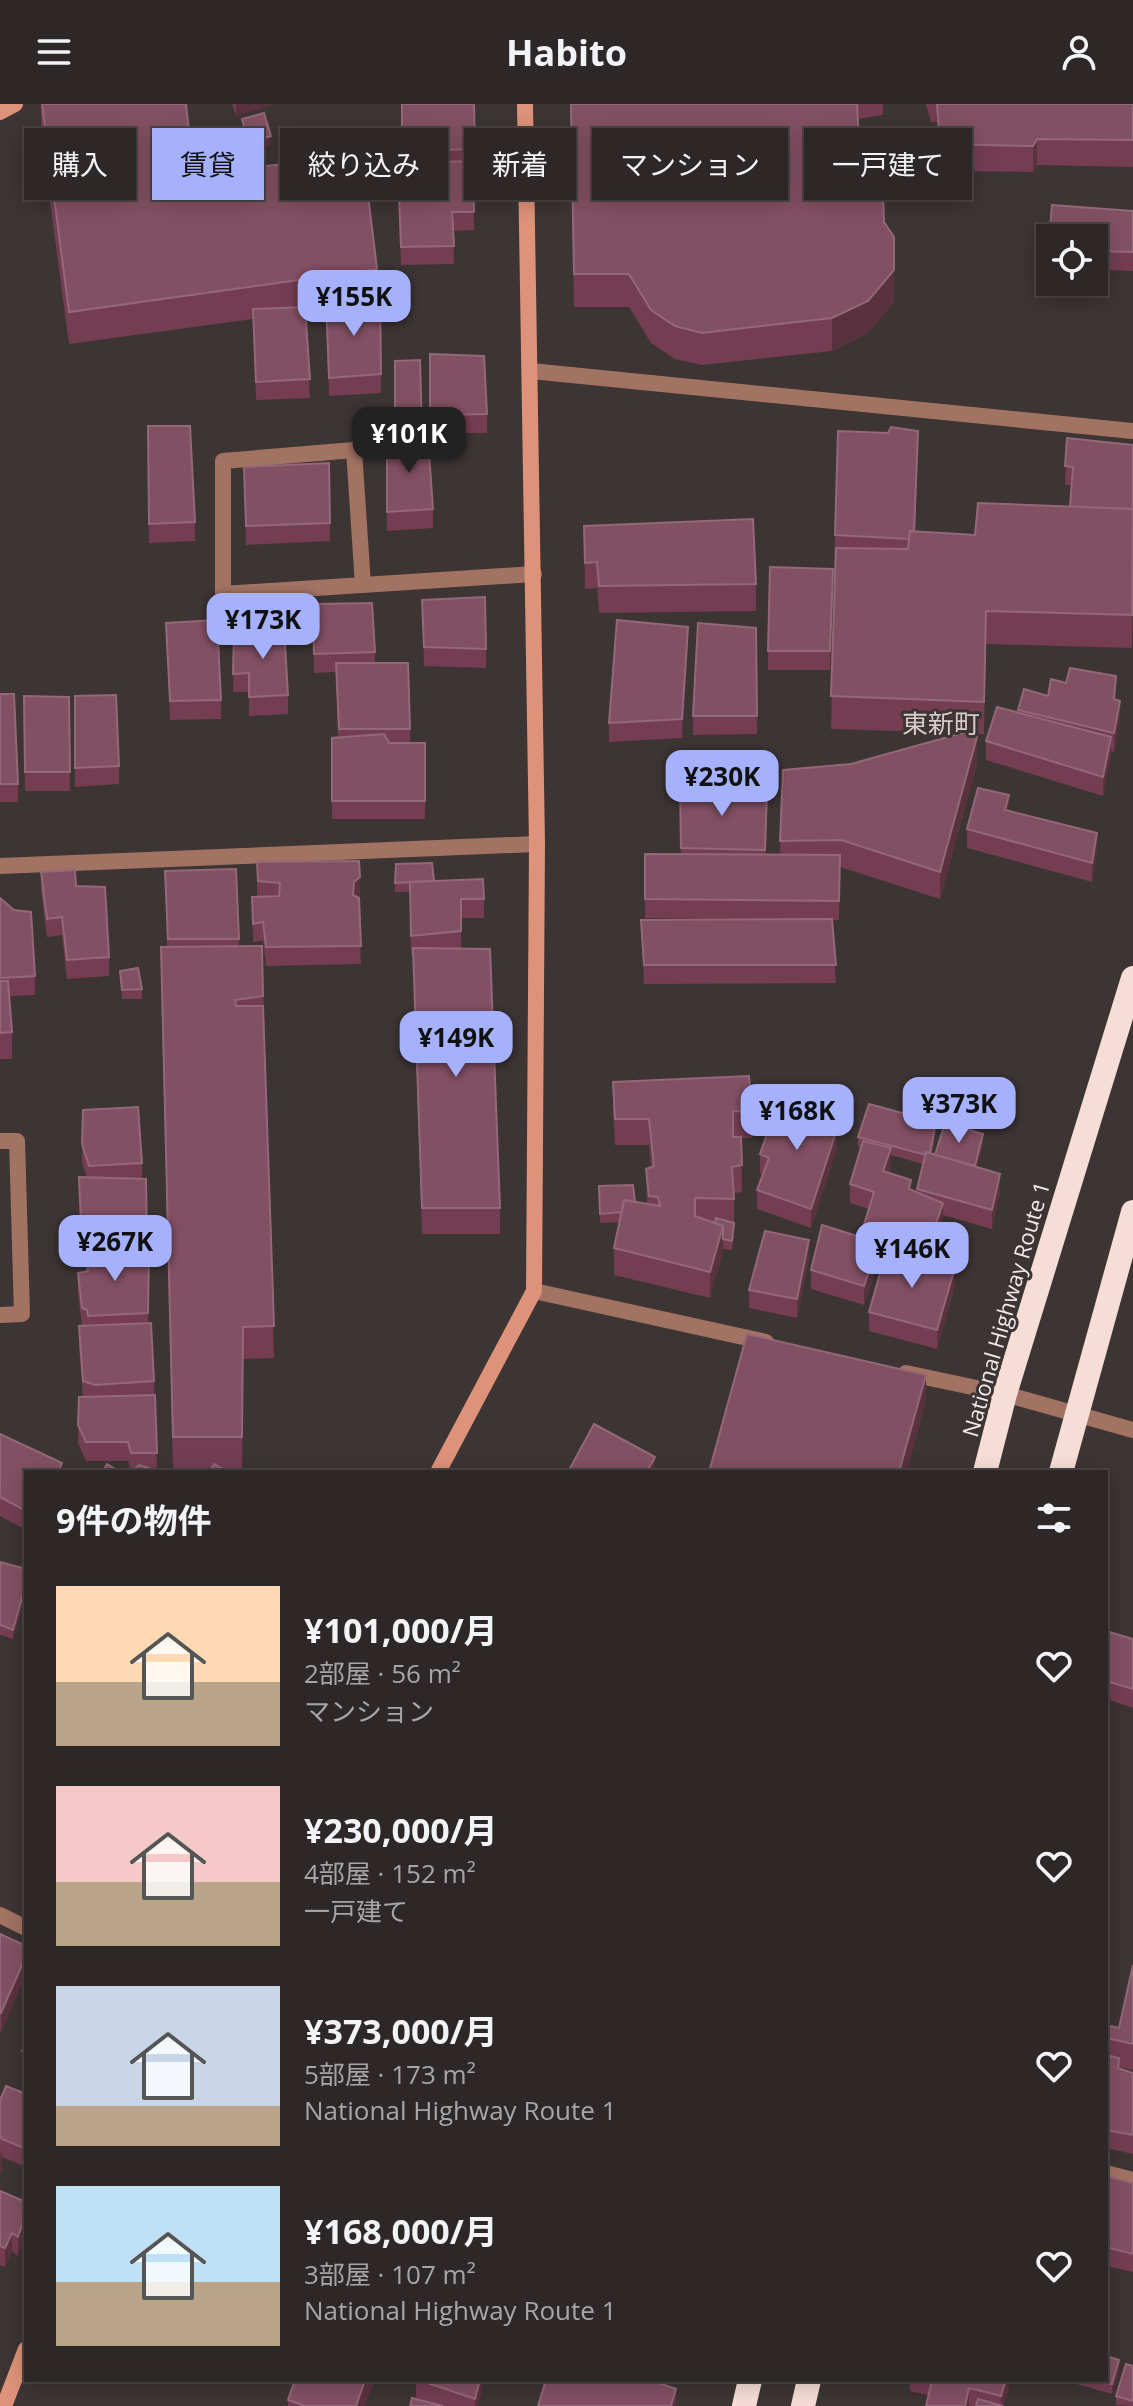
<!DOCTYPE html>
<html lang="ja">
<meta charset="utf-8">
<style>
:root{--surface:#2e2727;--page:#362f2f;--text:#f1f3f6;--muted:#a7a5a7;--line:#494444;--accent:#a5b1fc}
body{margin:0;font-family:"Open Sans","Noto Sans JP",sans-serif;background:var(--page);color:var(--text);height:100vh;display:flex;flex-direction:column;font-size:30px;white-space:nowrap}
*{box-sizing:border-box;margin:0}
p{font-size:26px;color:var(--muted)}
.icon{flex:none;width:44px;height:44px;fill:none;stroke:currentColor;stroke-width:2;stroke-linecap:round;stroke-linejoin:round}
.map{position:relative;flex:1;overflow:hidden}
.side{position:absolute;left:24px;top:1366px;width:1084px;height:912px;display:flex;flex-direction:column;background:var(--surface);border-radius:0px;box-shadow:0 4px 20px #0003,0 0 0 2px var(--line)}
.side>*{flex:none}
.top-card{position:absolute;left:24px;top:24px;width:1086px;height:72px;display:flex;gap:16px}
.tools{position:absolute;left:1036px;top:120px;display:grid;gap:16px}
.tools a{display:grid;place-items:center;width:72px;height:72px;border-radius:0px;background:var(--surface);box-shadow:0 4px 20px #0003,0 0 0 2px var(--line);font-size:40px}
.price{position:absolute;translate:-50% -68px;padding:0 18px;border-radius:16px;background:var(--accent);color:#111;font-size:26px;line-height:52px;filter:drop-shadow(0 2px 4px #0008)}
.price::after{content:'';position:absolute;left:50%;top:48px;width:24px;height:18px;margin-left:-12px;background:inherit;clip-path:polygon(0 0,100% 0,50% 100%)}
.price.selected{background:#222;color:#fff}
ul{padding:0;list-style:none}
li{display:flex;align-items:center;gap:24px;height:200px;padding:0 32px}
li span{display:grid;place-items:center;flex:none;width:224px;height:160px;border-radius:0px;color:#555}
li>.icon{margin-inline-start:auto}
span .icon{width:96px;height:96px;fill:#fffc;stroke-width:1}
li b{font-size:34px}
h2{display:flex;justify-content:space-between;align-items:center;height:96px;padding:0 32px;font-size:34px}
.tag{padding:0 28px;border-radius:0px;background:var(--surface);box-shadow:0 4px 20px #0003,0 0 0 2px var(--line);font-size:28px;line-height:72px}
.tag.selected{background:var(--accent);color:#111}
header{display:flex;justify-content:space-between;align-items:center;height:104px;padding:0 32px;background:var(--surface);font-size:36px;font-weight:700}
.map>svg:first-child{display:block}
</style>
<header><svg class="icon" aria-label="menu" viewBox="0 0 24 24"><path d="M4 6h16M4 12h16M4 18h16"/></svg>Habito<svg class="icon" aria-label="person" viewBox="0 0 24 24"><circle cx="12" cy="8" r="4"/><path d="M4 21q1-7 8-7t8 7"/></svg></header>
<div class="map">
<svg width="1133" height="2302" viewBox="0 0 1133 2302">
<rect width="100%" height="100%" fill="#3d3434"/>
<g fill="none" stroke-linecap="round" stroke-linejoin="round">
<!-- street -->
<g stroke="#a27262" stroke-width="16">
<polyline points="531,267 1133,327"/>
<polyline points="363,481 354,346 223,357 223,490 534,470"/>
<polyline points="0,762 537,740"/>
<polyline points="0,1037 17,1037 22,1210 0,1211"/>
<polyline points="534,1187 766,1238"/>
<polyline points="906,1269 1005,1290 1133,1326"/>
<polyline points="0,1811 26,1824"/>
<polyline points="1106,2069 1133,2076"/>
</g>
<!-- secondary -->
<g stroke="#de9279" stroke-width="16">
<polyline points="0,8 15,0"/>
<polyline points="438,1368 534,1187 537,740 525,0"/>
<polyline points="4,2302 26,2245"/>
</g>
<!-- highway -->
<g stroke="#f6ddd6" stroke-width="24">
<polyline points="985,1368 1005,1290 1133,874"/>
<polyline points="1061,1368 1133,1108"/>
<polyline points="744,2302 750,2276"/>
<polyline points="803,2302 809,2276"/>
</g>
</g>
<!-- wall -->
<g fill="#743d52" fill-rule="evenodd">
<polygon points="41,0 194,71 377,165 377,196 380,196 381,289 329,292 326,205 305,207 310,294 256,296 253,215 69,240 41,30"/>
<polygon points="232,0 274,0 236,12"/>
<polygon points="402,0 474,0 475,63 473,64 474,126 453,127 454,160 401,161 399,91 410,91 409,66 402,66"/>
<polygon points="570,0 883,0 883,11 858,15 860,55 884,118 894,133 894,198 868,229 832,247 702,261 675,255 651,239 629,203 574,203"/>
<polygon points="926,0 1133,0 1133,63 1037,61 1033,68 940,67 937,18 931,18"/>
<polygon points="242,15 271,41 249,49 242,25"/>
<polygon points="1052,101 1133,107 1133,167 1094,165 1094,134 1050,134 1050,164 1048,164 1048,145"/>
<polygon points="430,250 487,310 487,329 430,329"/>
<polygon points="420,256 422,335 433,405 433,424 387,427 387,334 395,334 395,257"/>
<polygon points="148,322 195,418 195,437 149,439"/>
<polygon points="1067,334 1133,476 1132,544 986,540 984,630 975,630 977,660 940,795 840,763 839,816 832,816 836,879 644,880 641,816 812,815 645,814 645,750 681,750 680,678 719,688 767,688 765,751 780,751 783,666 851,660 961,629 831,625 835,431 918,345 915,428 975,431 1070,403 1072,381 1065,381"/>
<polygon points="329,359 330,437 246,441 244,363"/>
<polygon points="584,422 756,480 756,507 599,509 597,484 585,485"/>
<polygon points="833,465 830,566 768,566 768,547"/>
<polygon points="422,496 486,545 486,564 424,562"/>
<polygon points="313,500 375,548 375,559 410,625 410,639 425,639 425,715 332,715 332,634 338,634 336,568 314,569"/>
<polygon points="166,519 221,596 221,615 170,616"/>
<polygon points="756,524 757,630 693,631 693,612"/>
<polygon points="234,530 288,591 288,610 249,612 249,588 233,588"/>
<polygon points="688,542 682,634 609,638 609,619"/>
<polygon points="0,590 18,680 18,698 0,698"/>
<polygon points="24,592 69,593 70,687 25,687"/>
<polygon points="75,592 119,662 119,680 75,683"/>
<polygon points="1048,592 1115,596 1120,616 1114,648 1111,647 1103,692 986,656 986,637 1018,609 1018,606"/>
<polygon points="1009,707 1097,748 1092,778 967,744 967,725"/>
<polygon points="257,758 360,792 358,794 361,860 266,862 263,837 253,838 252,793 257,793"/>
<polygon points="236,765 239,842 262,842 274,1254 243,1255 242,1366 173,1366 161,875 161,843 167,843 165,767"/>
<polygon points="41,768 76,782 109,853 109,872 67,875 62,831 47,833 41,786"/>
<polygon points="434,777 484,795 484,814 461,814 461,844 500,1104 500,1130 422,1130 413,851 411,851 410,788 395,788 395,779"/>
<polygon points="0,794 35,872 35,891 9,892 12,928 12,955 0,955"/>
<polygon points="120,867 142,885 142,895 122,895"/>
<polygon points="613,978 752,1008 752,1034 741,1034 742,1088 734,1089 734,1129 732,1146 723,1145 710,1194 614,1171 614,1144 620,1118 600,1119 599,1082 635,1098 647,1100 646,1065 651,1063 649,1041 615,1041 613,1005"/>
<polygon points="83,1006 142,1059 142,1075 146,1075 147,1146 149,1146 148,1219 154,1277 157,1367 131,1368 128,1357 86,1357 78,1339 79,1293 83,1293 79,1241 79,1222 82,1222 78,1188 78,1169 86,1168 86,1146 93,1146 93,1139 81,1137 79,1073 87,1073 82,1059"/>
<polygon points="836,1025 837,1044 811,1124 757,1105 757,1086 763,1070 760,1069 760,1050"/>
<path d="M936 1027 932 1050 935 1051 983 1040 977 1063 1000 1088 992 1125 943 1111V1118L930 1157 955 1182 937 1245 869 1227V1208L886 1150 879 1148V1158L864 1201 811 1185V1166L863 1134V1124L869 1105 850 1099V1080L861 1043H858V1033ZM891 1051 923 1060 917 1089 911 1086 889 1069 891 1062Z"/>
<polygon points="809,1154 797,1214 749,1204 749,1186"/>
<polygon points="0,1330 62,1368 26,1368 26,1426 0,1412"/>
<polygon points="0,1458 26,1465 13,1535 0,1531"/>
<polygon points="1106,1527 1133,1535 1133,1604 1106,1595"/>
<polygon points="26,1728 26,1757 22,1755 22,1736"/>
<polygon points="0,1830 26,1842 1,1928 0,1927"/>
<polygon points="1133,1861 1133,1966 1119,1963 1119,1965 1133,1969 1133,2050 1106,2044 1106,1921 1119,1924"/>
<polygon points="26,1937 26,1968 22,1965 22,1947"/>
<polygon points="26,1990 26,2063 2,2053 2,2065 0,2071 0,1996"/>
<polygon points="1106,2072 1133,2079 1133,2168 1106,2162"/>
<polygon points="0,2087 26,2098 26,2126 18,2152 12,2147 5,2163 0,2161"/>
<polygon points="1133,2262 1133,2302 1116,2301 1116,2292"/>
<polygon points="1119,2266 1112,2290 1062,2276 1106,2276"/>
<polygon points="295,2276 374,2276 365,2302 288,2302 288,2296"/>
<polygon points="416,2276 484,2276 478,2302 410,2302 430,2299 416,2294"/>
<polygon points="910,2276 1009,2276 1009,2284 1003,2302 926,2302 929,2291 910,2287"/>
</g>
<!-- shaded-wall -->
<g fill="#59323f">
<polygon points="236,0 274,0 236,12"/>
<polygon points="271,32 271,41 249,49 249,39"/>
<polygon points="1037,35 1037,61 1033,68 1033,42"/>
<polygon points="894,166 894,198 868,229 832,247 832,214"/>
<polygon points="688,523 688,542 682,634 682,615"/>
<polygon points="1120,597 1120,616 1114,648 1114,629"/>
<polygon points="977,633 977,660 940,795 940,768"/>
<polygon points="1111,633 1111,652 1103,692 1103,673"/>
<polygon points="1009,691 1009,710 1005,706"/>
<polygon points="1097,729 1097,748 1092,778 1092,759"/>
<polygon points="360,773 360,792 354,797 354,778"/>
<polygon points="836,1012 837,1044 811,1124 811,1105 832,1022"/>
<polygon points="936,1018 936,1027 929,1062 929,1052"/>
<polygon points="983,1030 983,1040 975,1073 975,1063"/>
<polygon points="891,1044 891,1062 883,1085 883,1067"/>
<polygon points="1000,1070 1000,1088 992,1125 992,1106"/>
<polygon points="943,1099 943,1118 928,1163 928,1144"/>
<polygon points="723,1122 723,1148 710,1194 710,1168"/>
<polygon points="809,1136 809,1154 797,1214 797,1195"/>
<polygon points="879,1139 879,1158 864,1201 864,1182"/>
<polygon points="955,1163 955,1182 937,1245 937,1226"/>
<polygon points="926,1271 926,1297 907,1368 899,1368"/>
<polygon points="655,1353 655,1368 647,1368"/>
<polygon points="26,1479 26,1489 13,1535 13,1526"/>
<polygon points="26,1852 26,1871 1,1928 1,1909"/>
<polygon points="2,2046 2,2065 0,2071 0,2052"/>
<polygon points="26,2108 26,2126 18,2152 18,2133"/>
<polygon points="12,2129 12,2147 5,2163 5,2144"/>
<polygon points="1119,2256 1119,2266 1112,2290 1112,2280"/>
<polygon points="365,2276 374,2276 365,2302 356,2302"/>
<polygon points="480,2276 484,2276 478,2302 475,2302 475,2295"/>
<polygon points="1006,2276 1009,2276 1009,2284 1003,2302 1001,2302 1001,2292"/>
<polygon points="969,2284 969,2302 965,2302"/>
<polygon points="676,2285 676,2302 671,2302"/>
</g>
<!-- building -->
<g fill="#825063" stroke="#936878" stroke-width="2">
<polygon points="42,0 186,0 194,71 363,50 377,165 69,208"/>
<polygon points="402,0 474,0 475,45 402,47"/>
<polygon points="571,0 857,0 860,55 882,57 884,118 894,133 894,166 868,197 832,214 702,229 675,222 651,206 629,170 574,170"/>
<polygon points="937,0 1133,0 1133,36 1037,35 1033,42 940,40"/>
<polygon points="264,9 271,32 249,39 242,15"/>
<polygon points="473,57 474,108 452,108 454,142 401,143 399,91 412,91 409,59"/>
<polygon points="1052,101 1133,107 1133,148 1094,147 1094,134 1050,134 1050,145 1048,145"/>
<polygon points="326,195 380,196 381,270 329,274"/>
<polygon points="305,203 310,275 256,278 253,205"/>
<polygon points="430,250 484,252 487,310 430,311"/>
<polygon points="420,256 422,327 395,328 395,257"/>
<polygon points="148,322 190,322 195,418 149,420"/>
<polygon points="891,323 918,327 914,428 910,427 909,435 835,431 838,327 888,329"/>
<polygon points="387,334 428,335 433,405 387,408"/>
<polygon points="1067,334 1133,341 1133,405 1070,403 1073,363 1065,362"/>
<polygon points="329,359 330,419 246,422 244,363"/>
<polygon points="978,399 1133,405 1132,511 986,507 984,598 831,592 836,444 908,445 910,427 975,431"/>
<polygon points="753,415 756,480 599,482 597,458 585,459 584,422"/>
<polygon points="770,463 833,465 830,547 768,547"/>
<polygon points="485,493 486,545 424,543 422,496"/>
<polygon points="372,499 375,548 314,550 313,500"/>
<polygon points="217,516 221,596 170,597 166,519"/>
<polygon points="617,516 688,523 682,615 609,619"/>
<polygon points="698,519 756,524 757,612 693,612"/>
<polygon points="259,522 284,523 288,591 249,593 249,569 233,570 234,530 257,530"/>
<polygon points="336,559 408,559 410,625 339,625"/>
<polygon points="1070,564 1116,572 1114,595 1120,597 1114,629 1018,606 1024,585 1048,592 1051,575 1066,579"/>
<polygon points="0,590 14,590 18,680 0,680"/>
<polygon points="116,591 119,662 75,664 75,592"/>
<polygon points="24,592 69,593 70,668 25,668"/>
<polygon points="997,603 1111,633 1103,673 986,637"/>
<polygon points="973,626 977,633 940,768 841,736 780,737 783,666 851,660"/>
<polygon points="384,630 389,639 425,639 425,697 332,697 332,634"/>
<polygon points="680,678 717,678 719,688 767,688 765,746 681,744"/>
<polygon points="978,684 1009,691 1005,706 1097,729 1092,759 967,725"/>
<polygon points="645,750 840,751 839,797 645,795"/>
<polygon points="359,757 360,773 354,778 353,791 359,794 361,842 266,843 263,818 253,820 252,793 279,792 280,779 258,777 257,758"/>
<polygon points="432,759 434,777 395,779 396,760"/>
<polygon points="236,765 239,835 168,835 165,767"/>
<polygon points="75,766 76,782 105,783 109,853 67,856 62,813 47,815 41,768"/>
<polygon points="483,775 484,795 461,795 461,827 411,832 410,778"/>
<polygon points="0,794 14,806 31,808 35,872 0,874"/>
<polygon points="832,815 836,861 644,861 641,816"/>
<polygon points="262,842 263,892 235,896 236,902 263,902 274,1222 243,1223 242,1333 173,1333 161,843"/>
<polygon points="413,844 490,845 500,1104 422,1104"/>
<polygon points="138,864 142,885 122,886 120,867"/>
<polygon points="0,877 8,877 12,928 0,929"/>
<polygon points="749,972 752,1008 733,1007 733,1033 741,1033 742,1061 732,1063 734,1095 695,1094 695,1112 723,1122 710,1168 614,1144 624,1096 660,1102 658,1093 649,1092 646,1065 654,1062 649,1015 615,1015 613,978"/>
<polygon points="780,992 836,1012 832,1022 837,1025 811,1105 757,1086 769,1054 760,1050"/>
<polygon points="869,1000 936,1018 930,1049 926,1048 926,1051 858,1033"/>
<polygon points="138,1003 142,1059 89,1062 82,1040 83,1006"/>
<polygon points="945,1019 983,1030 975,1062 935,1051"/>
<polygon points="863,1037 891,1044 883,1067 911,1076 909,1085 943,1099 928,1144 863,1124 874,1088 850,1080"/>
<polygon points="926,1048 1000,1070 992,1106 917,1085"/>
<polygon points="79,1073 146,1075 147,1136 94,1137 93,1121 81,1119"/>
<polygon points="633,1081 635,1098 624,1096 622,1108 600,1110 599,1082"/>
<polygon points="716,1114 734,1119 732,1137 723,1135 723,1122 715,1119"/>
<polygon points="822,1121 879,1139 864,1182 811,1166"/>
<polygon points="765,1127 809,1136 797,1195 749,1186"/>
<polygon points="887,1145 955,1163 937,1226 869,1208"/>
<polygon points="86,1146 149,1146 148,1209 88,1212 87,1206 82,1204 78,1169 88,1167"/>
<polygon points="151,1219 154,1277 95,1281 83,1277 79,1222"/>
<polygon points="747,1230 926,1271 899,1368 709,1368"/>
<polygon points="155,1291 157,1349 131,1349 128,1338 86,1338 78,1321 79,1293"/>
<polygon points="594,1320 655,1353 647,1368 568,1368"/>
<polygon points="0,1330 62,1359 58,1368 26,1368 26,1407 0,1393"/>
<polygon points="107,1360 120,1368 103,1368"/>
<polygon points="214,1360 228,1368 209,1368"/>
<polygon points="139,1361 161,1368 131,1368"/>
<polygon points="0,1458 26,1465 26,1479 13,1526 0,1521"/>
<polygon points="1106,1527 1133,1535 1133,1585 1106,1577"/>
<polygon points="0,1830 26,1842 26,1852 1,1909 0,1909"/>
<polygon points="1133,1861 1133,1940 1106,1934 1106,1921 1119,1924"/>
<polygon points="26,1937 26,1949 22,1947"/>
<polygon points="1106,1951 1119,1954 1118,1964 1133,1969 1133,2031 1106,2026"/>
<polygon points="6,1982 26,1990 26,2045 2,2035 0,2032 0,1996"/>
<polygon points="1106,2072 1133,2079 1133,2150 1106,2143"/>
<polygon points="0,2087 26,2098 26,2108 18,2133 12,2129 5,2144 0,2142"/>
<polygon points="1106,2252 1119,2256 1112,2280 1098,2276 1106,2276"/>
<polygon points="1126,2260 1133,2262 1133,2297 1116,2292"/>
<polygon points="295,2276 365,2276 356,2302 305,2302 288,2296"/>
<polygon points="419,2276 480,2276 475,2295"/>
<polygon points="546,2276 650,2276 676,2285 671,2302 538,2302"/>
<polygon points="932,2276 1006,2276 1001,2292 969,2284 965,2302 926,2302"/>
<polygon points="412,2294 443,2302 410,2302"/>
<polygon points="978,2295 1003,2302 976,2302"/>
</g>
<g text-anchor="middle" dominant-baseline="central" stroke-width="6" stroke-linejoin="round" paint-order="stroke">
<!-- street labels -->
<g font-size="22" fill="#f0eaea" stroke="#3d3434">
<text transform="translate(1005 1205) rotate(-74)">National Highway Route 1</text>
</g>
<!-- quarter labels -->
<g font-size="26" fill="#d7cccb" stroke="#3d3434">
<text x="941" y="619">東新町</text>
</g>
</g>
</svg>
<div class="tools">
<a><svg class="icon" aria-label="locate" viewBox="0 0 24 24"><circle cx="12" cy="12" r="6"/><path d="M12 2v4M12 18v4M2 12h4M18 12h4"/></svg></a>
</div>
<b class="price" style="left:354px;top:234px">¥155K</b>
<b class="price selected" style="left:409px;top:371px">¥101K</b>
<b class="price" style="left:263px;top:557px">¥173K</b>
<b class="price" style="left:722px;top:714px">¥230K</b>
<b class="price" style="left:456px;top:975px">¥149K</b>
<b class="price" style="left:959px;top:1041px">¥373K</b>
<b class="price" style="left:797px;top:1048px">¥168K</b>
<b class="price" style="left:115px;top:1179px">¥267K</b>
<b class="price" style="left:912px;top:1186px">¥146K</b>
<div class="top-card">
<a class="tag">購入</a>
<a class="tag selected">賃貸</a>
<a class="tag">絞り込み</a>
<a class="tag">新着</a>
<a class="tag">マンション</a>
<a class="tag">一戸建て</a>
</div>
<section class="side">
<h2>9件の物件<svg class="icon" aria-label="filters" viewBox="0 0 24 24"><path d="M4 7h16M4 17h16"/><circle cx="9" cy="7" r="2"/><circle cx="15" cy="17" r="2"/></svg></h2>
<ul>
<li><span style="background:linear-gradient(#ffd9b3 60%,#b9a48a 0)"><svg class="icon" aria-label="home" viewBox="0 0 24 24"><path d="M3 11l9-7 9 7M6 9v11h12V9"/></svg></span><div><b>¥101,000/月</b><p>2部屋 · 56 m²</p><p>マンション</p></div><svg class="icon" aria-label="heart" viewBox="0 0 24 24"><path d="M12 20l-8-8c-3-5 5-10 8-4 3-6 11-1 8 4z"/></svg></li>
<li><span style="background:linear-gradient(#f6c9c9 60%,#b9a48a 0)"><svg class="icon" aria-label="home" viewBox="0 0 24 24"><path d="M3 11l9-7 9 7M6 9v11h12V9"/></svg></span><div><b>¥230,000/月</b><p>4部屋 · 152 m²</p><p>一戸建て</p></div><svg class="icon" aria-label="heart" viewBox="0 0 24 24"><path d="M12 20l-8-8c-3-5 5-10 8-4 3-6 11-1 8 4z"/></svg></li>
<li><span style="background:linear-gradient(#c9d6e8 75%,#b9a48a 0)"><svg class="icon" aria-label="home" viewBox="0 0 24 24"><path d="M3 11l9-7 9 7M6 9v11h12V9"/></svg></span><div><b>¥373,000/月</b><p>5部屋 · 173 m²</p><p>National Highway Route 1</p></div><svg class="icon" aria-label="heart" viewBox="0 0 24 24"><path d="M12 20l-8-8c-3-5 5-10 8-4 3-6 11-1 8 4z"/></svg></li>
<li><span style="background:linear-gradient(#bfe0f5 60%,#b9a48a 0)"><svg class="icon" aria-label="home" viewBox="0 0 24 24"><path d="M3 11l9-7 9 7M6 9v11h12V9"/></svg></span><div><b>¥168,000/月</b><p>3部屋 · 107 m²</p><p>National Highway Route 1</p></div><svg class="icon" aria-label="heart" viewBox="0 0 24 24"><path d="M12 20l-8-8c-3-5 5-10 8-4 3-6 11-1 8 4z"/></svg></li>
</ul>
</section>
</div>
